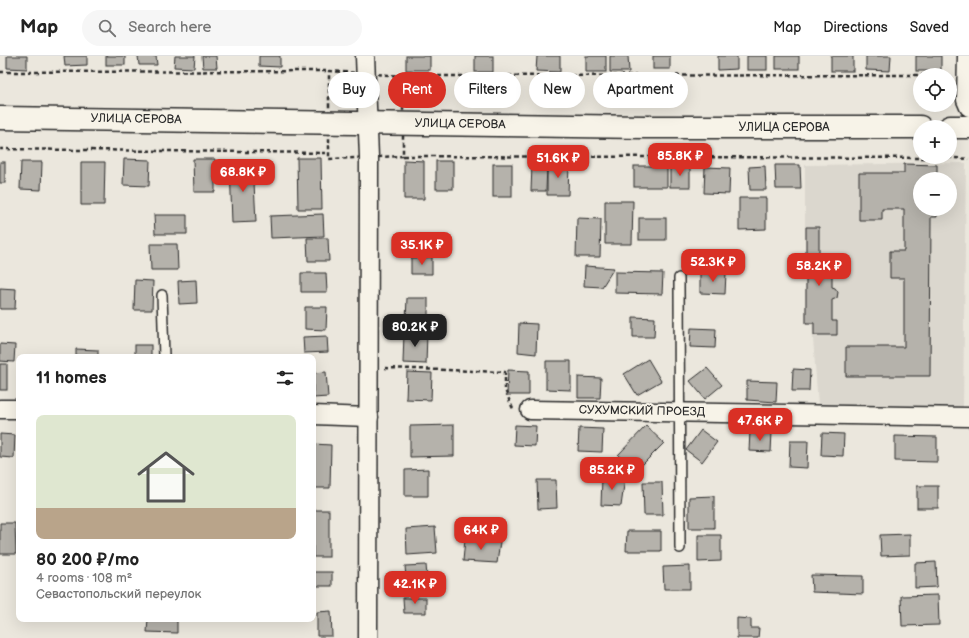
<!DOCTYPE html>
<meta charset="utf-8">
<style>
:root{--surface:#fff;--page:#f6f6f6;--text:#222;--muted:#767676;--line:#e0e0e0;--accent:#d93025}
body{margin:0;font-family:"Balsamiq Sans",sans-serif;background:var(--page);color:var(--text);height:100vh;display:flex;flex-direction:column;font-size:15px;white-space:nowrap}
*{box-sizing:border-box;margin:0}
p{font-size:13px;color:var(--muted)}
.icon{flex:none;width:22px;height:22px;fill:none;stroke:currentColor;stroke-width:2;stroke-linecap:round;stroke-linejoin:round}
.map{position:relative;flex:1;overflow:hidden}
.details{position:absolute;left:16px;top:298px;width:300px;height:268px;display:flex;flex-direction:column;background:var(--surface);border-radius:8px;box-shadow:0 4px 16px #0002}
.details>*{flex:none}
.guide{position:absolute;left:328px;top:16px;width:380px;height:36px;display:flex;gap:8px}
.buttons{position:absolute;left:913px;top:12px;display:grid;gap:8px}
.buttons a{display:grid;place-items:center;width:44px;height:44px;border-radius:50%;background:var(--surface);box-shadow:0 4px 16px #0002;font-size:20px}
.price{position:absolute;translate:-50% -34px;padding:0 9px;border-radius:8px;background:var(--accent);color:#fff;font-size:13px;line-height:26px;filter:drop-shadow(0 1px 2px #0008)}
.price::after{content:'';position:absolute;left:50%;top:24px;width:12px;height:9px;margin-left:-6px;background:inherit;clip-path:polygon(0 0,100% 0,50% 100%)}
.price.selected{background:#222;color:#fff}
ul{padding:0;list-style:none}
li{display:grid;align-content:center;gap:8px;height:212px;padding:0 20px}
li span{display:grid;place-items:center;height:124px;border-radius:8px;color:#555}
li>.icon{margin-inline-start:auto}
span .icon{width:72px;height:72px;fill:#fffc;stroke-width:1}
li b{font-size:17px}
h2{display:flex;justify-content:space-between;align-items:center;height:48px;padding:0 20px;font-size:17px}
.chip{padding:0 14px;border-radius:18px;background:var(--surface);box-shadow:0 4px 16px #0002;font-size:14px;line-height:36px}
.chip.selected{background:var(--accent);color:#fff}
header{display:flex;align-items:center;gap:24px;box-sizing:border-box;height:56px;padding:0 20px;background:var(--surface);border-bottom:1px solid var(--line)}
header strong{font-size:19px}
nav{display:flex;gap:22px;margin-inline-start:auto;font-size:14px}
.search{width:280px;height:36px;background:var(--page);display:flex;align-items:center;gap:10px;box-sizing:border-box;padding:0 14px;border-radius:22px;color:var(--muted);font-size:15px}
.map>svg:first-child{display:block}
</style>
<header>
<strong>Map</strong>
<div class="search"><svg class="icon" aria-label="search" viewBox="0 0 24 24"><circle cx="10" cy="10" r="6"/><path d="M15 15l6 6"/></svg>Search here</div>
<nav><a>Map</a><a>Directions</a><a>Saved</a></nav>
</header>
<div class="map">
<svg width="969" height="582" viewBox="0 0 969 582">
<rect width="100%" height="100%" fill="#ebe7dd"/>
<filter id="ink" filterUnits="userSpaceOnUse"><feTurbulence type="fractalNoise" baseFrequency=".025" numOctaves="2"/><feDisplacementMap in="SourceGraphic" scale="8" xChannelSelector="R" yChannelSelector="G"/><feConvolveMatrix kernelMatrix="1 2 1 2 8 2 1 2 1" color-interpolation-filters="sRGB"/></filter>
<g filter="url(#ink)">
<!-- built -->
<path fill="#dbd7ce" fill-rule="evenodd" d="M966 107 963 352 818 349 812 269 805 268V109ZM920 123H950V153H920Z"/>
<!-- building -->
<g fill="#b5b2ab" stroke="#2b2b2b">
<polygon points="7,0 27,0 27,13 7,12"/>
<polygon points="64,0 87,0 87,9 65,10"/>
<rect x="106" y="0" width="19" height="9"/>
<polygon points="138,0 156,0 157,9 139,9"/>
<polygon points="175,0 195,0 194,12 174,11"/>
<polygon points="202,0 216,0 217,12 203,12"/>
<polygon points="259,0 280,0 280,11 259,10"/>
<rect x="406" y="0" width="24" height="14"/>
<rect x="475" y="0" width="18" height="16"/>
<polygon points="537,0 560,0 560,16 536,15"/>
<rect x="586" y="0" width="20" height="16"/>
<polygon points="610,0 628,0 629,16 610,16"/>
<rect x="653" y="0" width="17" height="13"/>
<polygon points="718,0 737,0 737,13 718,14"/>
<rect x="747" y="0" width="20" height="14"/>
<rect x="776" y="0" width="23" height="13"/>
<rect x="831" y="0" width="22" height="15"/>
<polygon points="866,0 891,0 890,15 866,14"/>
<rect x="916" y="0" width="25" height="15"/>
<polygon points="297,102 321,102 322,153 298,153"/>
<polygon points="124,103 150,104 149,130 123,129"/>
<polygon points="193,103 215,103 215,136 194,136"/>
<polygon points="404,104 424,105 424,143 404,143"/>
<rect x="436" y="105" width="17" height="28"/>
<rect x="0" y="106" width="5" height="21"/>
<polygon points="21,106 42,106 41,134 20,133"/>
<polygon points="81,106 105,106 104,149 81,149"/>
<polygon points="253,107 256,166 232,167 230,108"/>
<polygon points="547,107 569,108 568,139 547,139"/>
<rect x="493" y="108" width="19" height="33"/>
<polygon points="904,108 937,109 937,123 920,123 920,153 937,153 937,161 931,161 930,320 846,320 846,291 904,291 904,222 890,222 890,195 904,195 904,153 882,153 882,164 859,164 859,117 904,117"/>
<polygon points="532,109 547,109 546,135 531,135"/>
<polygon points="775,109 800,109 801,133 776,133"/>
<rect x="634" y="110" width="33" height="21"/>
<polygon points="765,110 766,134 750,134 749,111"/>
<rect x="670" y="111" width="20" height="20"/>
<polygon points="705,111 730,112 729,138 704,137"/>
<polygon points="739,142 766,142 766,173 739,174"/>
<polygon points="605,145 633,145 632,188 605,188"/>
<polygon points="323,158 324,180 271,182 270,160"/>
<polygon points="154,159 187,159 187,178 155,178"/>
<polygon points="577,162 601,163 600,201 576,201"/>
<rect x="639" y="162" width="27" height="22"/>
<polygon points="806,171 819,171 819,200 832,200 832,231 835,232 838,236 837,242 832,244 832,265 837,265 837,279 814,279 814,267 806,267"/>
<polygon points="307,182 328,182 329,205 308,205"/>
<polygon points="150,188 177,188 178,214 151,214"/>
<polygon points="432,201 432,218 411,218 411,202"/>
<polygon points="585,210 614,212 602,231 584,230"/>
<polygon points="615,216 663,217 662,238 615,237"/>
<polygon points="700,216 726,217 725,238 700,237"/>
<polygon points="301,217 326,217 327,236 301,236"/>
<polygon points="135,224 153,225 152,254 134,254"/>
<polygon points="196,224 197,247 179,248 178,225"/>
<polygon points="0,232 16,233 15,253 0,253"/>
<polygon points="407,242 428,242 428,264 406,264"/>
<polygon points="305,251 327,251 326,274 305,273"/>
<polygon points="633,261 655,262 654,281 633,281"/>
<polygon points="519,267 537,268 536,298 518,296"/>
<polygon points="691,272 716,273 715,292 690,291"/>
<polygon points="404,277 427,277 426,308 403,307"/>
<polygon points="327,280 328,296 304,297 303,281"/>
<polygon points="0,288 15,289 14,306 0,305"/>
<rect x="135" y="289" width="16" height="12"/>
<polygon points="76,293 98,294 98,301 76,301"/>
<polygon points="648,303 661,325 637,339 624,318"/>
<polygon points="546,305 571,305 571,334 546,333"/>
<rect x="0" y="308" width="7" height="26"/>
<polygon points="707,312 722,329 705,343 690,325"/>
<polygon points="793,313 810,314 809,335 792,335"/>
<polygon points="508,314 529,315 529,339 507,339"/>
<polygon points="326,316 328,341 313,342 313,317"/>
<polygon points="407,316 432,317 431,344 406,343"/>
<polygon points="578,321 601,322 600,342 578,342"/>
<polygon points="747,325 777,326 776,346 747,344"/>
<polygon points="454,369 454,400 410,401 410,370"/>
<polygon points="515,369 536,370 535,390 514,389"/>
<polygon points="646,370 664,387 635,416 618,399"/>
<polygon points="579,372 603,373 602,396 578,395"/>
<polygon points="701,374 717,386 702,406 686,394"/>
<polygon points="750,375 772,376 771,396 749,395"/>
<polygon points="822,377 844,378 843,400 821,399"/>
<polygon points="0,378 15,379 14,402 0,401"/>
<polygon points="895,380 937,381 937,406 895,405"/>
<polygon points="790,385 808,385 807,412 789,411"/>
<polygon points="313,388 331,389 330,432 313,432"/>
<polygon points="428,413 428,440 405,440 405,414"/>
<polygon points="602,421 625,422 621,450 601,449"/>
<polygon points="537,424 556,424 557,452 538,453"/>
<polygon points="643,426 662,426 663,459 644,459"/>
<rect x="917" y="430" width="21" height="22"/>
<polygon points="714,440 714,472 689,472 689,441"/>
<rect x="313" y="454" width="16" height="47"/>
<polygon points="0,467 15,467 16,498 0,498"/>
<polygon points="435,471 437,497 407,499 406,473"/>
<polygon points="627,475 661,475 661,495 626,495"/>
<polygon points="910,478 910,499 881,500 880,479"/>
<polygon points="698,479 721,479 721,505 698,506"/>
<polygon points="465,483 500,486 497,507 463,505"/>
<polygon points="936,506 937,531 915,532 915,507"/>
<polygon points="426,509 428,533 407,534 405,510"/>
<polygon points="690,510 690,533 664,533 663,511"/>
<rect x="313" y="516" width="19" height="14"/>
<polygon points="811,519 863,520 863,538 812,536"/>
<polygon points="938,539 939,569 902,570 901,540"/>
<polygon points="403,542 426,542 426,557 404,557"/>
<polygon points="331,555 332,580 317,580 317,556"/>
<polygon points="737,562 751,563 751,572 759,572 758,582 737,582"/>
<polygon points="148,563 177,563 177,577 147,576"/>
</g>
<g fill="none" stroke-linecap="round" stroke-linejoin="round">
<!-- service casing -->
<g stroke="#2b2b2b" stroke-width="12">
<g id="service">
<polyline points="679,222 680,492"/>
<polyline points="162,239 164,301"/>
</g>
</g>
<!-- minor casing -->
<g stroke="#2b2b2b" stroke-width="21">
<g id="minor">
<polyline points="365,0 369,101 368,582"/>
<polyline points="967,0 966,44 969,51"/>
<polyline points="0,353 19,353"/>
<polyline points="530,354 969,361"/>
<polyline points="313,359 369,361"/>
</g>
</g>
<!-- secondary casing -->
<g stroke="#2b2b2b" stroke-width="25">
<g id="secondary">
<polyline points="0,62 644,71 920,71"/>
<polyline points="950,71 969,71"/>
</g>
</g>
<!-- path -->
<g stroke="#2b2b2b" stroke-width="2.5" stroke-dasharray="4 3" stroke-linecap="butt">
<polygon points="329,15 403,20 403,100 329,103"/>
<polyline points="0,16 329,15"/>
<polyline points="403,20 948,19"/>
<polyline points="0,93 329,97"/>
<polyline points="403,100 941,102"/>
<polyline points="941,101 969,103"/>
<polyline points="385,312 505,316 505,334 513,353"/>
</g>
<!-- service -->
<use href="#service" stroke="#f7f3e8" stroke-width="9"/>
<!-- minor -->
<use href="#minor" stroke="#f7f3e8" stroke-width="18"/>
<!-- secondary -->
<use href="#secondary" stroke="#f7f3e8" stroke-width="22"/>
</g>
</g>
<g text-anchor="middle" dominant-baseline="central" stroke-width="4" stroke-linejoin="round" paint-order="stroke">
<!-- street labels -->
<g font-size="12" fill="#2b2b2b" stroke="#f7f3e8">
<text transform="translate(136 63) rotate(1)">УЛИЦА СЕРОВА</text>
<text transform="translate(460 68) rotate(1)">УЛИЦА СЕРОВА</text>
<text x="784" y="71">УЛИЦА СЕРОВА</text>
<text transform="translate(642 355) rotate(1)">СУХУМСКИЙ ПРОЕЗД</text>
</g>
</g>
</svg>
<div class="buttons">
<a><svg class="icon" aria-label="locate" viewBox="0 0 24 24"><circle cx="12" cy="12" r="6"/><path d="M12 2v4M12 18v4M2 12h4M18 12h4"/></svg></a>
<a>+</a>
<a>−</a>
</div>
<b class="price" style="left:680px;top:121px">85.8K ₽</b>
<b class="price" style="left:558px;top:123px">51.6K ₽</b>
<b class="price" style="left:243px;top:137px">68.8K ₽</b>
<b class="price" style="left:422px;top:210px">35.1K ₽</b>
<b class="price" style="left:713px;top:227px">52.3K ₽</b>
<b class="price" style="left:819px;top:231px">58.2K ₽</b>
<b class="price selected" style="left:415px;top:292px">80.2K ₽</b>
<b class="price" style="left:760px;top:386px">47.6K ₽</b>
<b class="price" style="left:612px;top:435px">85.2K ₽</b>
<b class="price" style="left:481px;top:495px">64K ₽</b>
<b class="price" style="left:415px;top:549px">42.1K ₽</b>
<div class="guide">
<a class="chip">Buy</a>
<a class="chip selected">Rent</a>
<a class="chip">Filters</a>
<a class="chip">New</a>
<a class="chip">Apartment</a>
</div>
<section class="details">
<h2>11 homes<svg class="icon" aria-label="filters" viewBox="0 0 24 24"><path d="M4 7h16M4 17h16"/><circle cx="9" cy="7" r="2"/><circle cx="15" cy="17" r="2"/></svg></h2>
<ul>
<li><span style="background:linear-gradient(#dfe7d0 75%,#b9a48a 0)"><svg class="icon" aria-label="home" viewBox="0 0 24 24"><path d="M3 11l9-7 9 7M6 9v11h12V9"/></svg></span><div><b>80 200 ₽/mo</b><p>4 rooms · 108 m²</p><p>Севастопольский переулок</p></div></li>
</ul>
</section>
</div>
